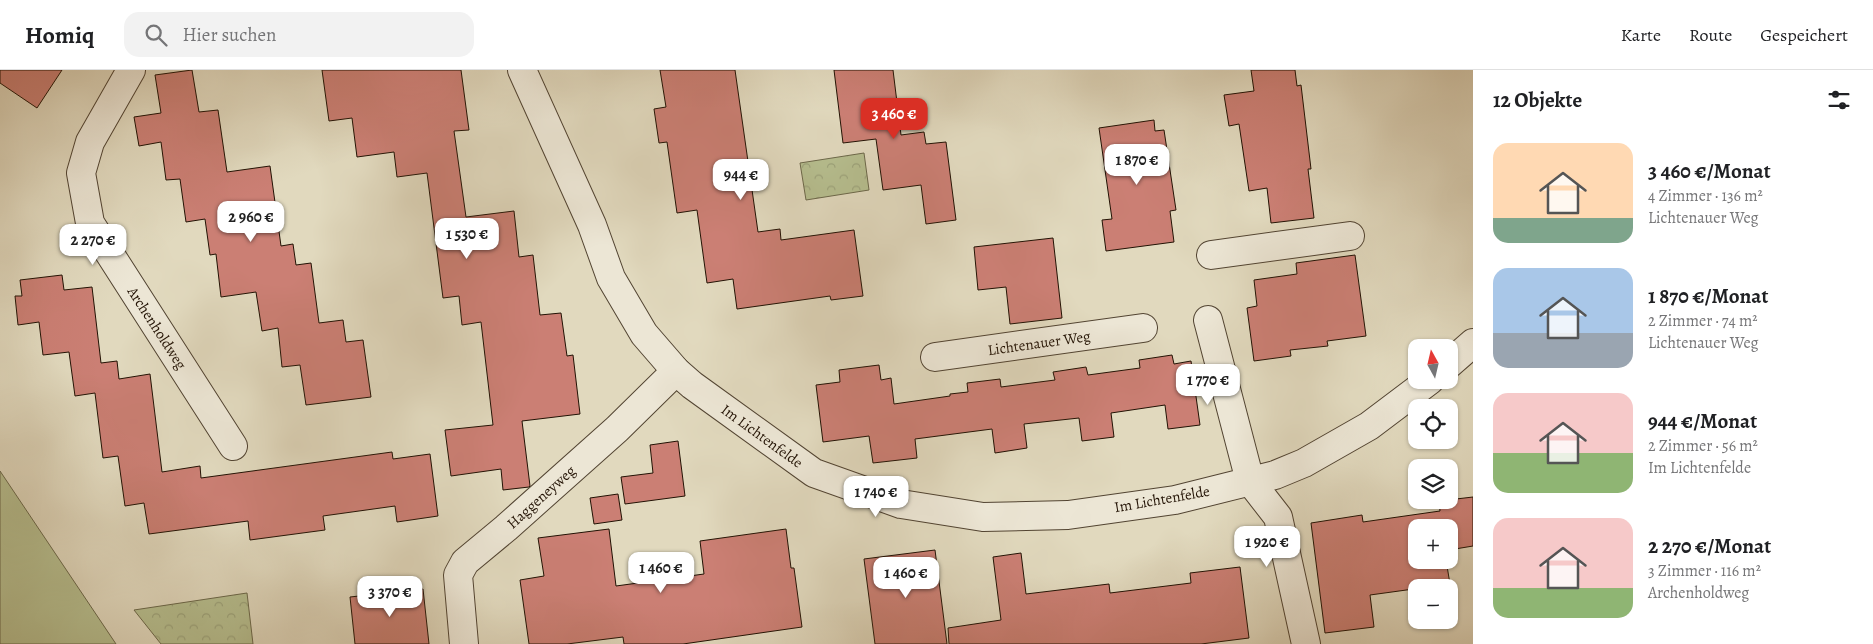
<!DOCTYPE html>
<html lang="de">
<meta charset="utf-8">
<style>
:root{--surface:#fff;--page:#f2f2f2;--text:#202124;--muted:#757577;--line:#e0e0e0;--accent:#d93025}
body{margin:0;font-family:Alegreya,serif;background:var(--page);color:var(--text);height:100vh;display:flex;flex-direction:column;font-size:19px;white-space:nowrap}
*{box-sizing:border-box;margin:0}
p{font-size:16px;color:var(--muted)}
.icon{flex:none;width:28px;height:28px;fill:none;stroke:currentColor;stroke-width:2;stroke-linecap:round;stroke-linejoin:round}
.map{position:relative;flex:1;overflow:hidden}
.side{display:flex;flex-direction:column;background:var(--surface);width:400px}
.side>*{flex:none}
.needle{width:32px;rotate:352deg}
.tools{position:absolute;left:1408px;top:269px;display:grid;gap:10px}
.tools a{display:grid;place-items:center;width:50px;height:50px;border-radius:10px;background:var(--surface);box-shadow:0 1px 4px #0004;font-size:25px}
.price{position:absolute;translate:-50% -42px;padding:0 11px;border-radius:10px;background:#fff;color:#222;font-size:16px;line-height:32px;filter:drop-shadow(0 1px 2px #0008)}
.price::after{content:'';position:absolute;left:50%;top:30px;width:15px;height:11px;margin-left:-8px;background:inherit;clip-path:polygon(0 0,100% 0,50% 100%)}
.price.on{background:var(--accent);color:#fff}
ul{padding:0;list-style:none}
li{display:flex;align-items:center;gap:15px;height:125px;padding:0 20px}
li span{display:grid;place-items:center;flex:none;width:140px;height:100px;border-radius:15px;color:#555}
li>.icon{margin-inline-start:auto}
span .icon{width:60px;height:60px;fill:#fffc;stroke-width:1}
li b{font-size:21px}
h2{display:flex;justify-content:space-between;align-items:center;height:60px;padding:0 20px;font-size:21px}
header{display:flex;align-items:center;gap:30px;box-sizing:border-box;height:70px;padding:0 25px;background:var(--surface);border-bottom:1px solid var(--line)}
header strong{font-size:24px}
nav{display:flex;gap:28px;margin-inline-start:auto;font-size:18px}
.search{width:350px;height:45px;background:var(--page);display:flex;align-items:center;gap:12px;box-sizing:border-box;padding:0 18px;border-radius:15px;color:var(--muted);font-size:19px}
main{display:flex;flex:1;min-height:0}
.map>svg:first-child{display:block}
</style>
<header>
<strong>Homiq</strong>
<div class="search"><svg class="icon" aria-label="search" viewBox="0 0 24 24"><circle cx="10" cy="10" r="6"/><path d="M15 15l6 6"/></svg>Hier suchen</div>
<nav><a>Karte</a><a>Route</a><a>Gespeichert</a></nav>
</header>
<main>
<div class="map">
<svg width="1473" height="574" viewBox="0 0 1473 574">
<defs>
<pattern id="park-crowns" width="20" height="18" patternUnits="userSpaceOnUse" patternTransform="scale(1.25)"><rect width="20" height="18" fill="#b6be8f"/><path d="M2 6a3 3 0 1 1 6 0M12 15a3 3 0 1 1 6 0" fill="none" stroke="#9ca27a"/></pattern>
</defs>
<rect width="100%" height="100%" fill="#e1d9be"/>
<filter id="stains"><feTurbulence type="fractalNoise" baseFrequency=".004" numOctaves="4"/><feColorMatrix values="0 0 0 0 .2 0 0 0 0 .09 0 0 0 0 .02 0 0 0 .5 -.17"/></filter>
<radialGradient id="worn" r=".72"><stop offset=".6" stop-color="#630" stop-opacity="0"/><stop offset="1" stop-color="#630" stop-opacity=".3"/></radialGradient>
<!-- green -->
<polygon fill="#b6be8f" stroke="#6c684a" points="0,401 116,574 0,574"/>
<!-- park -->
<g fill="url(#park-crowns)" stroke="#6c684a">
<polygon points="864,83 869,120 806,130 800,93"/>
<polygon points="247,523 253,574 161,574 134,540"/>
</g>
<!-- building -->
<g fill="#cb7f74" stroke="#221204">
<polygon points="0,0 62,0 37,38 0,13"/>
<polygon points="192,0 199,42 218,40 227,102 270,96 281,176 293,174 296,195 311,193 319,253 343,250 346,272 363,270 371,327 306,335 300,295 282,297 278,258 262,261 256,222 221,227 216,184 210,185 205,149 186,152 180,109 166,110 161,72 139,76 134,47 161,43 155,5"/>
<polygon points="322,0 461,0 469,60 454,61 466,147 514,141 519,187 533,185 540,245 561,243 567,286 573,285 580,344 522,351 530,416 529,417 503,420 501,399 451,406 445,360 493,355 481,252 462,255 459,226 443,228 427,103 397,107 394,82 357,87 352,48 329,51"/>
<polygon points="660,0 735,0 758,162 780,159 781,170 854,160 863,226 831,230 830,226 737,239 733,209 707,213 697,140 677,143 667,72 659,73 654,39 666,37"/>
<polygon points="834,0 893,0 901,65 924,62 926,74 946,72 956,150 926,154 921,115 883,120 876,69 843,73"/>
<polygon points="1251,0 1295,0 1297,16 1301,15 1311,99 1308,99 1314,148 1271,153 1267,118 1249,121 1239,54 1229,56 1224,25 1254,21"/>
<polygon points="1154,50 1155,61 1164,60 1176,140 1170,141 1174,172 1106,181 1102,150 1112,149 1099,58"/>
<polygon points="1053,168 1062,248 1010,254 1006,217 978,220 974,177"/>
<polygon points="1355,185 1366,266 1327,271 1328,276 1290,280 1291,286 1254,291 1247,238 1257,236 1254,210 1297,204 1296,193"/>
<polygon points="62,205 64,220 92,217 101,293 117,291 119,309 150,304 162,402 200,396 201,408 392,382 393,389 430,384 438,446 397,452 395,436 323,446 325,460 250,470 248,451 149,464 144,433 125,436 118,386 103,388 95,323 75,326 69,282 43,285 39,252 18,255 15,226 22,226 20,210"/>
<polygon points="1172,285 1174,294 1191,291 1200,355 1168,359 1165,335 1111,343 1114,367 1082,371 1079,348 1024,354 1027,378 995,383 992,359 915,369 917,388 873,393 869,366 823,372 816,315 840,312 839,300 879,295 881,310 891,308 894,334 950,326 950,324 968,322 967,313 1000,309 1001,317 1055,310 1053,302 1086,297 1088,305 1140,298 1139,290"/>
<polygon points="678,371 685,426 625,434 621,407 653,403 650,375"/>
<polygon points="618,424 622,450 594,454 590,428"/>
<polygon points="1473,427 1473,476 1449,480 1449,458 1416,458 1416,490 1446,490 1450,514 1370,525 1374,557 1325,563 1311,453 1362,445 1363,452 1440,441 1439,431"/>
<polygon points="609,459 616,516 704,504 700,471 786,459 791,498 794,498 802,557 683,574 624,574 623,567 567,574 529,574 520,510 544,506 538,468"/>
<polygon points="935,480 947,574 875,574 864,489"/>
<polygon points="1021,483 1026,524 1109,514 1110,523 1191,513 1190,503 1240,497 1249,568 1201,574 949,574 948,558 1001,550 993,487"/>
<polygon points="423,519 429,574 355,574 350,527"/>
</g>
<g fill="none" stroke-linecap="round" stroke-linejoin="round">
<!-- minor casing -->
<g stroke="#524432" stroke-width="30">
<g id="minor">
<polyline points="131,0 90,72 81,103 90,153 233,376"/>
<polyline points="522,0 592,155 611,208 644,264 676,301 692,315 814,403 901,434 983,447 1068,445 1175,430 1275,405 1304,393 1369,356 1430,310"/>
<polyline points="1211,185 1350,166"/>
<polyline points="1208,250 1250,411 1278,447 1306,574"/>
<polyline points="935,287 1143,258"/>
<polyline points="1449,294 1473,273"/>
<polyline points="464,574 458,505 465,492 506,458 617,359 676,301"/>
</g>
</g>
<!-- minor -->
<use href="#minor" stroke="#ece6d5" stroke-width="28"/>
</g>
<g text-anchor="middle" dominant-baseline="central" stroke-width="4.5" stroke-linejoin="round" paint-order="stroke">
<!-- street labels -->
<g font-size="15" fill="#221204" stroke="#ece6d5">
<text transform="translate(157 258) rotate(57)">Archenholdweg</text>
<text transform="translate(1039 273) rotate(-8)">Lichtenauer Weg</text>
<text transform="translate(762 366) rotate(36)">Im Lichtenfelde</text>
<text transform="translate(541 427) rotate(-42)">Haggeneyweg</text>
<text transform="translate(1162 429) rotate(-10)">Im Lichtenfelde</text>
</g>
</g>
<rect width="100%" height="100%" filter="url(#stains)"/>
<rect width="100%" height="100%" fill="url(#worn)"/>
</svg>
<div class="tools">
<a><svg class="needle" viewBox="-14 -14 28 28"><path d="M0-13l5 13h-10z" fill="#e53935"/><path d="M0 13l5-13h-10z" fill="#757577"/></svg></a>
<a><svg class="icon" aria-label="locate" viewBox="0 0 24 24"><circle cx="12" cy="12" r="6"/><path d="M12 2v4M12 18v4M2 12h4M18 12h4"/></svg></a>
<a><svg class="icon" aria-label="layers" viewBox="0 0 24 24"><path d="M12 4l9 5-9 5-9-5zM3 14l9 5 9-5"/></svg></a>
<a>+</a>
<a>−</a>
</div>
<b class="price on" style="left:894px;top:70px">3 460 €</b>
<b class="price" style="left:1137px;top:116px">1 870 €</b>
<b class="price" style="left:741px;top:131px">944 €</b>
<b class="price" style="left:251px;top:173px">2 960 €</b>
<b class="price" style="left:467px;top:190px">1 530 €</b>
<b class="price" style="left:93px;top:196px">2 270 €</b>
<b class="price" style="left:1208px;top:336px">1 770 €</b>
<b class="price" style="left:876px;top:448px">1 740 €</b>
<b class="price" style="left:1267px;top:498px">1 920 €</b>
<b class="price" style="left:661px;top:524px">1 460 €</b>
<b class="price" style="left:906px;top:529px">1 460 €</b>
<b class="price" style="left:390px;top:548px">3 370 €</b>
</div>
<section class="side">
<h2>12 Objekte<svg class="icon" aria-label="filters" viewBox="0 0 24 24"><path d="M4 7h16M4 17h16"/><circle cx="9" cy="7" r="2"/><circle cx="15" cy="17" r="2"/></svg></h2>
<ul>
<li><span style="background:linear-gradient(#ffd9b3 75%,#7fa58c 0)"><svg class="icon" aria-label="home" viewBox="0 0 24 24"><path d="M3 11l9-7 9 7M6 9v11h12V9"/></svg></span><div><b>3 460 €/Monat</b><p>4 Zimmer · 136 m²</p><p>Lichtenauer Weg</p></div></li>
<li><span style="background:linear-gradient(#a9c7e8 65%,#9aa5b1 0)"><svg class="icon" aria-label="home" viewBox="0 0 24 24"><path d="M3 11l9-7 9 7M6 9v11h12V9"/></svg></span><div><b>1 870 €/Monat</b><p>2 Zimmer · 74 m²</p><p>Lichtenauer Weg</p></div></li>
<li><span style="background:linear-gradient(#f6c9c9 60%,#8fb573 0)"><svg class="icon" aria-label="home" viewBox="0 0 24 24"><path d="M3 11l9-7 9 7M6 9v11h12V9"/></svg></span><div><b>944 €/Monat</b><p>2 Zimmer · 56 m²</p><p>Im Lichtenfelde</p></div></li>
<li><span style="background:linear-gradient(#f6c9c9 70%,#8fb573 0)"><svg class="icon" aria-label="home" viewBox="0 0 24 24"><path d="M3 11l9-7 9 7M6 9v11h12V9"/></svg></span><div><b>2 270 €/Monat</b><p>3 Zimmer · 116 m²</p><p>Archenholdweg</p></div></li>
</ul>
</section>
</main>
